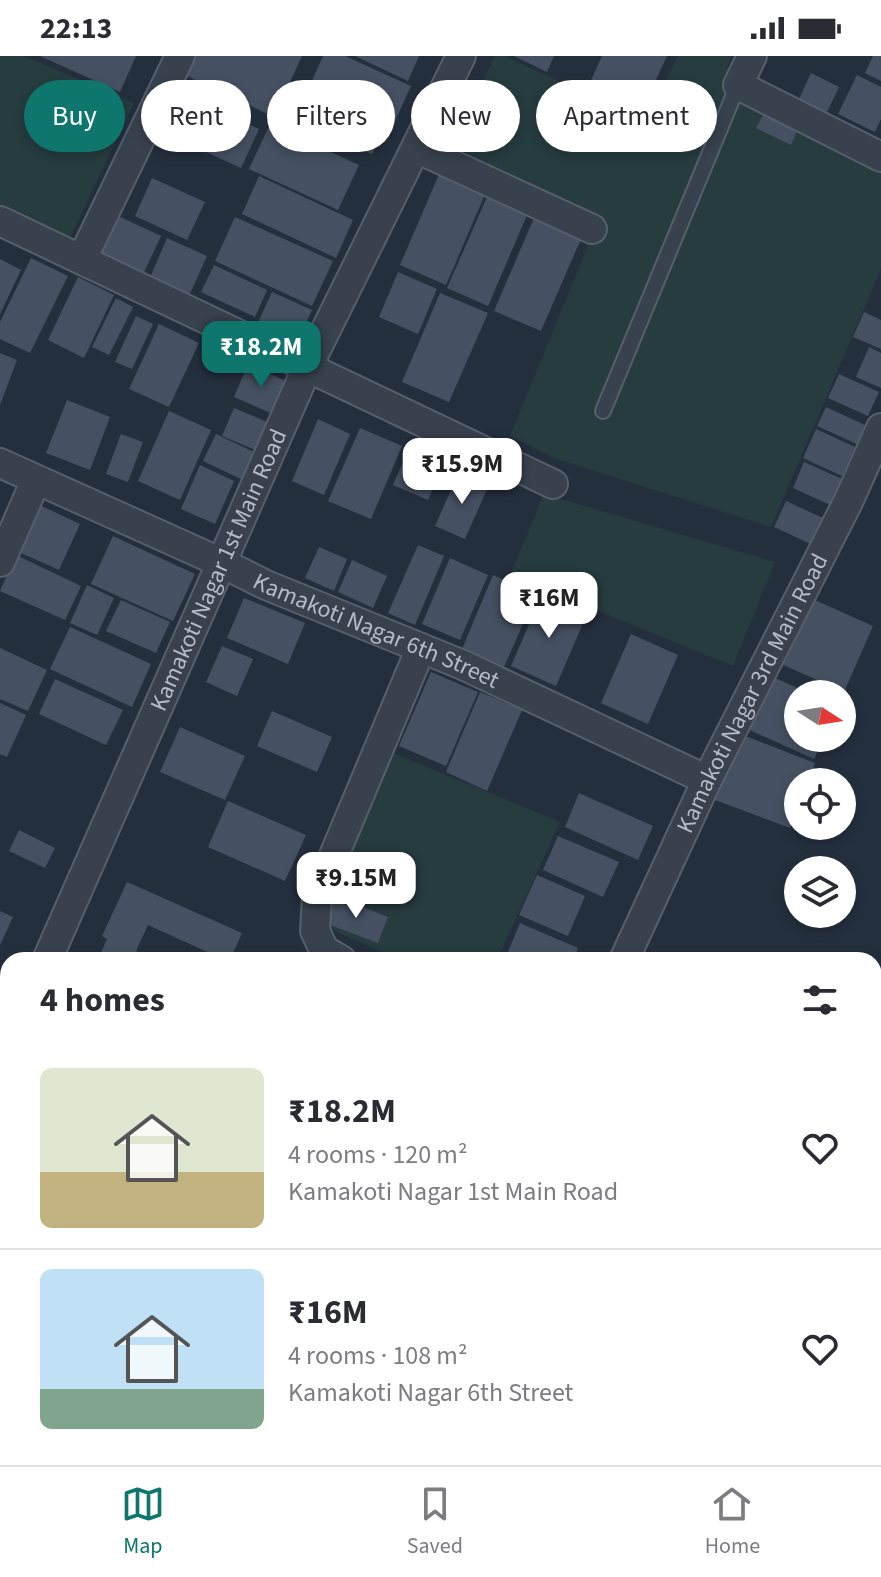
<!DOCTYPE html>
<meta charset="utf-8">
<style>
:root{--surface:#fff;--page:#f2f2f3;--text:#2b2b33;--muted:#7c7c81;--line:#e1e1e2;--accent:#0f766e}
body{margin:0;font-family:"Source Sans 3",sans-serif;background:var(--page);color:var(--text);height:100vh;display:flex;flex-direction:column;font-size:30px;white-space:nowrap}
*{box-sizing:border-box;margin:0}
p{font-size:26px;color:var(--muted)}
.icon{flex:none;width:44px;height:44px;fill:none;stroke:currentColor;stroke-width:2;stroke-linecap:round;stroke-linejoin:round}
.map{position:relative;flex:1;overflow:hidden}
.drawer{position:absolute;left:0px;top:896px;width:882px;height:514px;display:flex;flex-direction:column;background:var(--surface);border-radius:24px 24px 0 0;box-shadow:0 4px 12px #0003}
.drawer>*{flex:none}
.top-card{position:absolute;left:24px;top:24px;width:834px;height:72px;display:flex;gap:16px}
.needle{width:52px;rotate:102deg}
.buttons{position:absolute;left:784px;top:624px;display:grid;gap:16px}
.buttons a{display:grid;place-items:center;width:72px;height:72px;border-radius:50%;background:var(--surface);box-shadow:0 4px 12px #0003;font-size:40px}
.price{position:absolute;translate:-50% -68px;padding:0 18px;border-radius:16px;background:#fff;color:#222;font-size:26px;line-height:52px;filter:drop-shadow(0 2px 4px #0008)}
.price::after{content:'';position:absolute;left:50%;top:48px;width:24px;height:18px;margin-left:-12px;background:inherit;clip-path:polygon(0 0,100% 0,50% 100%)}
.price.on{background:var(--accent);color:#fff}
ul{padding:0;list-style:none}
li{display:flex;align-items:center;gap:24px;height:200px;padding:0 40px}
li+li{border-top:2px solid var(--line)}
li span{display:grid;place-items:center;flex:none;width:224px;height:160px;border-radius:12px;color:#555}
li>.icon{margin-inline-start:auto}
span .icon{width:96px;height:96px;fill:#fffc;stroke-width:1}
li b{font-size:34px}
h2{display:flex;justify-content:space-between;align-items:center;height:96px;padding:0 40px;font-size:34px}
.pill{padding:0 28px;border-radius:36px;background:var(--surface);box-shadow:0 4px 12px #0003;font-size:28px;line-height:72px}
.pill.on{background:var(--accent);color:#fff}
.status{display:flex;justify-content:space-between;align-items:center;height:56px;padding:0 40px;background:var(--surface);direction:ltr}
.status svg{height:22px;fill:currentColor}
.tabs{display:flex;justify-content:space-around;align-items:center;height:112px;border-top:2px solid var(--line);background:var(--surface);font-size:22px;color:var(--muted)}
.tabs a{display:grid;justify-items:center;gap:4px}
.tabs .on{color:var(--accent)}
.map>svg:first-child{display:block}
</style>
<div class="status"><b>22:13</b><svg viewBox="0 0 49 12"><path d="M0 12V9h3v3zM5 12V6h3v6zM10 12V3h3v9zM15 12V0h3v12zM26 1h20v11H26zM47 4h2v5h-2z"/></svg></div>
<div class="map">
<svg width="881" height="1409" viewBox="0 0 881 1409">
<rect width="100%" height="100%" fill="#242f3e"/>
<!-- green -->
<g fill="#263c3f">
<polygon points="0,0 24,0 134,47 69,184 0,152"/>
<polygon points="495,0 505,0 646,66 678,0 731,0 723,27 881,112 881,213 771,471 554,402 510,380 591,182 441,110"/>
<polygon points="544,438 775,506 733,610 510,519"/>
<polygon points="393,697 560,766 497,904 401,904 318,868"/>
<polygon points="0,995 8,998 8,1281 0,1278"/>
</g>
<!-- building -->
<g fill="#455162">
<polygon points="40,0 136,0 120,36"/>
<polygon points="194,0 302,0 274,61 185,19"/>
<polygon points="323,0 345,0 411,30 395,65 311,27"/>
<polygon points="355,0 419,0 408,25"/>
<polygon points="514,0 554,0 547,16"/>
<polygon points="602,0 667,0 641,56 588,31"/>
<polygon points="873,0 881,0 881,25 865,17"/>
<polygon points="811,17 839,31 827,56 799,43"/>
<polygon points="857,19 881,31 881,63 875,76 838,58"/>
<polygon points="174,34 259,73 241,112 156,73"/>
<polygon points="329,40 386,67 372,98 314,72"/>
<polygon points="764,57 798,73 791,89 756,72"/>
<polygon points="270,68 359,109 338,154 249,113"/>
<polygon points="440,116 486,136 446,229 400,209"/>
<polygon points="259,120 353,164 336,202 242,158"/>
<polygon points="152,122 205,146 187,184 135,160"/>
<polygon points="487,141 527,159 488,250 447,232"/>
<polygon points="114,158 161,180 140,225 93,203"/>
<polygon points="235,161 333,205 312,250 215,205"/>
<polygon points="534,162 581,183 541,275 494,255"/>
<polygon points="167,182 207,200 188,242 149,224"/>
<polygon points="31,202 68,220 30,297 0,283 0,266"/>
<polygon points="0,203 21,214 0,258"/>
<polygon points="214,209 267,234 255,261 201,236"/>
<polygon points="398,216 437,233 418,278 379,261"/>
<polygon points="78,221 114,239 84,302 48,284"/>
<polygon points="272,236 312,254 295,291 255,273"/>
<polygon points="440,237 488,257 449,346 402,326"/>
<polygon points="116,242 133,251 109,299 92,291"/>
<polygon points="864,256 881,264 881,293 853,281"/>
<polygon points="136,260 153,268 132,313 115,306"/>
<polygon points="159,268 199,287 169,351 129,333"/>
<polygon points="869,291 881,297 881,332 856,321"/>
<polygon points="0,297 17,304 0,349"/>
<polygon points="248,308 288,326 273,358 234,341"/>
<polygon points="839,318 879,336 868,360 828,342"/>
<polygon points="67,344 110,361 90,414 46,397"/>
<polygon points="826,351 865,369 857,388 817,370"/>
<polygon points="234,352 272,368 260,396 222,380"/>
<polygon points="169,355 211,374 180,444 138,425"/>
<polygon points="318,363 350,378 324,439 292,425"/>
<polygon points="360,372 402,390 371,463 328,445"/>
<polygon points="816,373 855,391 842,420 803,402"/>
<polygon points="121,378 143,386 128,426 106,418"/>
<polygon points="216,378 256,397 243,424 203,405"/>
<polygon points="408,394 443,410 428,444 393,429"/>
<polygon points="804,406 842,423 830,449 793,432"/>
<polygon points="200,409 234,425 215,468 181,453"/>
<polygon points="458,418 488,431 465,483 435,470"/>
<polygon points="786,445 825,463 813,489 774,471"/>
<polygon points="33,446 80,468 59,514 12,493"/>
<polygon points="113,480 195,518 173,565 91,528"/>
<polygon points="418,489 444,500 415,569 388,557"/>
<polygon points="319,491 347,503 334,535 305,522"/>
<polygon points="16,499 81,530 65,564 0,535"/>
<polygon points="450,502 488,519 460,584 422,568"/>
<polygon points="352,504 387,520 373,552 338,536"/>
<polygon points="493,519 536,538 504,611 462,593"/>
<polygon points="87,529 114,542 97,579 70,567"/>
<polygon points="542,538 587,558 556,630 511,610"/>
<polygon points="808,541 873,570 844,636 779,607"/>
<polygon points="244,542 305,567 288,608 227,582"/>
<polygon points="121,544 170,566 156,597 106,575"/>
<polygon points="70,571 151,608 132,651 50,613"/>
<polygon points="631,578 678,599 648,668 601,647"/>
<polygon points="222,590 253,603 237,640 206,626"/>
<polygon points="0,592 47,614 28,655 0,643"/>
<polygon points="431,616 478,636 446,710 399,690"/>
<polygon points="766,618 811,638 798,638 798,682 824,682 814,703 743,671"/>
<polygon points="55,623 123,654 106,689 39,658"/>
<polygon points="480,636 522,654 487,735 446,716"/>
<polygon points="0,647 26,659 7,701 0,698"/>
<polygon points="272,655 332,681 317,716 257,690"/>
<polygon points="180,671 245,700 225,744 160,716"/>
<polygon points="740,678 815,707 808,726 798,726 798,751 790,772 715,744"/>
<polygon points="579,737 653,770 638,804 565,771"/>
<polygon points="228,745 306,779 285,825 208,791"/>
<polygon points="19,774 55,792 45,812 9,795"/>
<polygon points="558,780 619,806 603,841 543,814"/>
<polygon points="537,819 585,840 568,880 519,859"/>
<polygon points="127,826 242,877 230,904 225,904 148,869 136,895 145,899 143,904 98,904 107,883 102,880"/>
<polygon points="335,840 388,861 378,887 325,867"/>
<polygon points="0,855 13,861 0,889"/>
<polygon points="520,867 578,892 573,904 505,903"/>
<polygon points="8,1397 8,1402 55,1402 52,1409 3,1409"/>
<polygon points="99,1402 151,1402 148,1409 96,1409"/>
<polygon points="184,1402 300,1402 297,1409 200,1409"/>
<polygon points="317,1402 365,1402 368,1403 366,1409 314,1409"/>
</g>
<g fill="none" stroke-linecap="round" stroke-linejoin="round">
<!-- lane casing -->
<g stroke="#565f6c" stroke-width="18">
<polyline id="lane" points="603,355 738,29"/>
</g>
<!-- street casing -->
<g stroke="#565f6c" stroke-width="32">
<g id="street">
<polyline points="752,0 738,29 881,101"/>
<polyline points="416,92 592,173"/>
<polyline points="0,165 553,428"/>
<polyline points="82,203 180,0"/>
<path id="s1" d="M0 407 222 507 266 529 463 609 707 724"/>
<polyline points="0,506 36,424"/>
<path id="s2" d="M47 904 307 312 461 0"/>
<polyline points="341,904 324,894 315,875 317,840 421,592"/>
<path id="s3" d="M624 904 707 724 849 444 881 372"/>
<polyline points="0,980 8,984"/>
<polyline points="0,1363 8,1346"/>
<polyline points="398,1409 401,1402"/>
</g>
</g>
<!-- lane -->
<use href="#lane" stroke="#38414e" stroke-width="14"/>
<!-- street -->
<use href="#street" stroke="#38414e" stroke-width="28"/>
</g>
<g text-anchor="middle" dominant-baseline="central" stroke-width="6" stroke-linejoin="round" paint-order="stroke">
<!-- street labels -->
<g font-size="24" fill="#b4bcc9" stroke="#1d2633">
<text stroke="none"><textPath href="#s2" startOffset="426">Kamakoti Nagar 1st Main Road</textPath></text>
<text stroke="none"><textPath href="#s1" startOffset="412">Kamakoti Nagar 6th Street</textPath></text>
<text stroke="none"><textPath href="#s3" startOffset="296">Kamakoti Nagar 3rd Main Road</textPath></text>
</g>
</g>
</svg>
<div class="buttons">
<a><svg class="needle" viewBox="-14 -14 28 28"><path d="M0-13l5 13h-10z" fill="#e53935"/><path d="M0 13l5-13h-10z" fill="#7c7c81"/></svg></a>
<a><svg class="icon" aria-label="locate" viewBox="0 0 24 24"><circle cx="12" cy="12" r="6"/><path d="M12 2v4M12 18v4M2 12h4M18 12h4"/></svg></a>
<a><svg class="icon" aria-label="layers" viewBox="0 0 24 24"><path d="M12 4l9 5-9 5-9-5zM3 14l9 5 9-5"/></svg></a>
</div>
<b class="price on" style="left:261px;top:333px">₹18.2M</b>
<b class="price" style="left:462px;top:450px">₹15.9M</b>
<b class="price" style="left:549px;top:584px">₹16M</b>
<b class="price" style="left:356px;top:864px">₹9.15M</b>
<div class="top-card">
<a class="pill on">Buy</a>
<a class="pill">Rent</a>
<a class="pill">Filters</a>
<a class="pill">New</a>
<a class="pill">Apartment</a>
</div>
<section class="drawer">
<h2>4 homes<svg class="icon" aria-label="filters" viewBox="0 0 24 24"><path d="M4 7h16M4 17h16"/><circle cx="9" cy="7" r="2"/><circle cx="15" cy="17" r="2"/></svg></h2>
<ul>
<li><span style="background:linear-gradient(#dfe7d0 65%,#c2b280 0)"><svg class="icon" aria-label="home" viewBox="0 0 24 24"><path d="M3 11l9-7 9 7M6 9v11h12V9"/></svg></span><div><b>₹18.2M</b><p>4 rooms · 120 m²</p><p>Kamakoti Nagar 1st Main Road</p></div><svg class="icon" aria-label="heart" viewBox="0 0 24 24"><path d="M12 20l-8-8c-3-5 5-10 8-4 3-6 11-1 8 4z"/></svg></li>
<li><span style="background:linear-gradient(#bfe0f5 75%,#7fa58c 0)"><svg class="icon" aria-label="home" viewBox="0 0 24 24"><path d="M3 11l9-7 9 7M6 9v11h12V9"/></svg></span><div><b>₹16M</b><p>4 rooms · 108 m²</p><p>Kamakoti Nagar 6th Street</p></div><svg class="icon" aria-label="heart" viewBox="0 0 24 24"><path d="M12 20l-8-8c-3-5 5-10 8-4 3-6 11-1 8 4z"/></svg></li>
</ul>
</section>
</div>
<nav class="tabs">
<a class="on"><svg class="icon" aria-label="map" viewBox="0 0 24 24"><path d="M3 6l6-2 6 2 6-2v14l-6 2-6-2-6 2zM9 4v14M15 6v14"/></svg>Map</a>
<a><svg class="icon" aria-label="saved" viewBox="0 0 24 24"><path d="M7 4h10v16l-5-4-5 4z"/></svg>Saved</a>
<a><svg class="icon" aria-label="home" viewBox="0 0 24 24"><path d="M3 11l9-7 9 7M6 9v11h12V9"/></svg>Home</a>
</nav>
